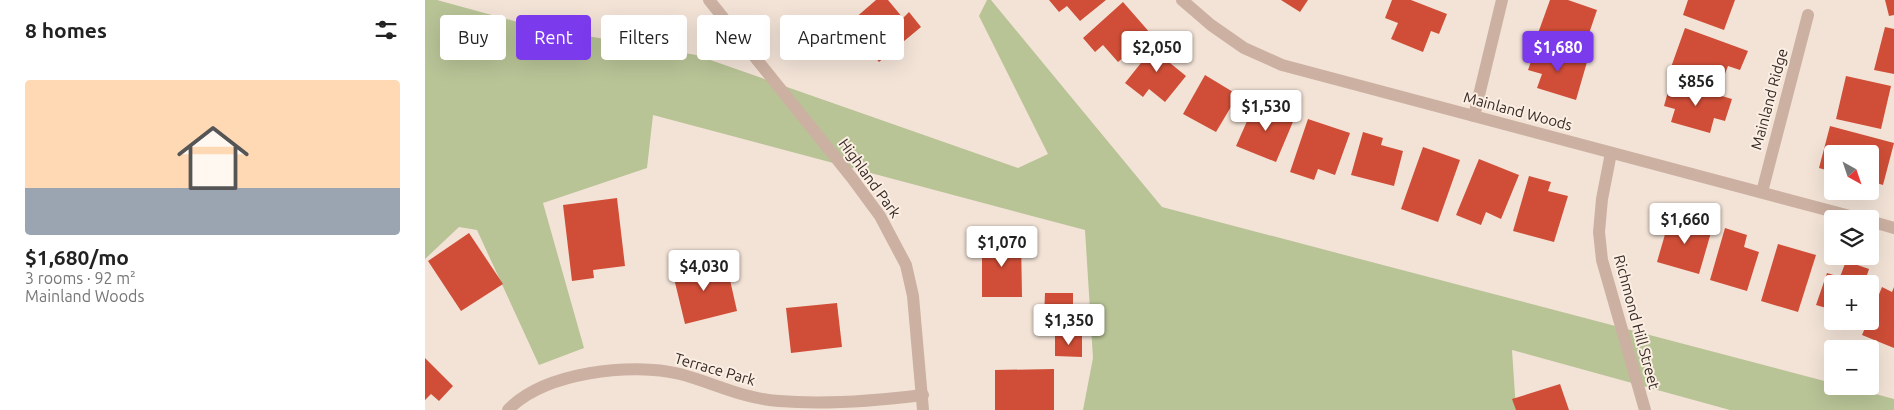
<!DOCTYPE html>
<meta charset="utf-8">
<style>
:root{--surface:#fff;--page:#f6f6f6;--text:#222;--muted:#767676;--accent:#7c3aed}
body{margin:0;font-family:Ubuntu,sans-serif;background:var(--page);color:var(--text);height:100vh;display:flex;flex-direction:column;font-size:19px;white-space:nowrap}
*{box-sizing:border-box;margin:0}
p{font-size:16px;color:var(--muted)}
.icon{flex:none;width:28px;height:28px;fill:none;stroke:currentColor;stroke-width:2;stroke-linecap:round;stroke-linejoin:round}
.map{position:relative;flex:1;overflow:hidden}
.drawer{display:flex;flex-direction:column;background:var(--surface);width:425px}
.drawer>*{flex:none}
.guide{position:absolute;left:15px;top:15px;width:475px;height:45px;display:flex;gap:10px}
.needle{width:32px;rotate:140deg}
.tools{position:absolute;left:1399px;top:145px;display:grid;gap:10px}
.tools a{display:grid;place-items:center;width:55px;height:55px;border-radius:5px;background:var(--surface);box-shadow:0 5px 20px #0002;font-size:25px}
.price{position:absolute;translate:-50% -42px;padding:0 11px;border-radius:5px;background:#fff;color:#222;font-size:16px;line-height:32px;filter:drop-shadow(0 1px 2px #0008)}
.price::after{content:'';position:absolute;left:50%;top:30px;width:15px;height:11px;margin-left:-8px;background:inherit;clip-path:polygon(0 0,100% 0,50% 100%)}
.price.selected{background:var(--accent);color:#fff}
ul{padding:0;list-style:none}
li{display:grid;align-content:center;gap:10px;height:265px;padding:0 25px}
li span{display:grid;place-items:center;height:155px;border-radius:5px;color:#555}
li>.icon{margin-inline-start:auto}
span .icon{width:90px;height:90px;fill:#fffc;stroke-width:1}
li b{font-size:21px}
h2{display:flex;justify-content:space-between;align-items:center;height:60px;padding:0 25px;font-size:21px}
.chip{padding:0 18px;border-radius:5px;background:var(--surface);box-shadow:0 5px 20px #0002;font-size:18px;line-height:45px}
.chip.selected{background:var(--accent);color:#fff}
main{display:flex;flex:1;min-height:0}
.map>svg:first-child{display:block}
</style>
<main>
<section class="drawer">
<h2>8 homes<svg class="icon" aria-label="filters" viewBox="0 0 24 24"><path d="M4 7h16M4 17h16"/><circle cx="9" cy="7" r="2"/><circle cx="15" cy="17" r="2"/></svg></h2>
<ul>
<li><span style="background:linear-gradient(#ffd9b3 70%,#9aa5b1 0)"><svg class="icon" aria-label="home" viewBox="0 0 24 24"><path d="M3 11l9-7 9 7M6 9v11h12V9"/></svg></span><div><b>$1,680/mo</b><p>3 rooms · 92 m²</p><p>Mainland Woods</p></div></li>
</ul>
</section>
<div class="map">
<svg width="1469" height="410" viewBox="0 0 1469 410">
<rect width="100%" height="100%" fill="#f3e3d7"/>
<!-- green -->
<polygon fill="#b8c396" points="0,0 12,0 111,27 271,55 593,168 623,154 554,16 562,0 566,0 737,207 1407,383 1408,386 1421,386 1469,399 1469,410 1305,410 1087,350 1091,410 658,410 668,358 660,230 228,115 222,168 118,203 159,348 114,365 52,230 34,227 0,259"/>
<!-- building -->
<g fill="#d04e37">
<polygon points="451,0 463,0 478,18 484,12 496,27 454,62 437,42 429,50 414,32"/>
<polygon points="624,0 681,0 655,21 642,6 634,12"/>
<polygon points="856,0 883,0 875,12"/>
<polygon points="967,0 986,0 1022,14 1014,34 1006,31 998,52 966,39 973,23 960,18"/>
<polygon points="1125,0 1143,0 1172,10 1158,51 1112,36"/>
<polygon points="1263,0 1310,0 1299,30 1258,15"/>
<polygon points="1460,0 1469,0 1469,15 1464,16"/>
<polygon points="698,2 726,34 693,62 678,45 670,52 658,38"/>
<polygon points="1460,27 1469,29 1469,74 1449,70"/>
<polygon points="1260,28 1323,51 1315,70 1303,66 1294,89 1245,70"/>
<polygon points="735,39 753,53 745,63 761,76 740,102 724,89 718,97 700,83"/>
<polygon points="1111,47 1162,62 1151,100 1112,88 1117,74 1103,70"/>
<polygon points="780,75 813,95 791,132 758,114"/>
<polygon points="1421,76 1466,86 1456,129 1411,119"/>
<polygon points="1246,81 1307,99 1300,121 1289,118 1285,133 1246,122 1250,109 1239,106"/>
<polygon points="831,101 870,117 851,162 811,146"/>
<polygon points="883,119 925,133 910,175 893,169 889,180 865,172"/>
<polygon points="1405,126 1469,143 1458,185 1445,181 1445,154 1408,154 1408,172 1394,168"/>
<polygon points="938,132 958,138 956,145 978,151 969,186 926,175"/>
<polygon points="998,147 1035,160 1013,222 976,209"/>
<polygon points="1054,159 1094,175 1076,219 1061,212 1056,225 1031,215"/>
<polygon points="1104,176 1126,182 1123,191 1143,196 1129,242 1088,231"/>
<polygon points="192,198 200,266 168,270 169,278 147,281 138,205"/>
<polygon points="1245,217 1287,229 1274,274 1232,262"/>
<polygon points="1300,228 1322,235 1319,247 1334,252 1322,291 1285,280"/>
<polygon points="44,233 78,284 36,311 3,261"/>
<polygon points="557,239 596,239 597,297 557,297"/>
<polygon points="1353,244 1391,255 1373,312 1336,301"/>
<polygon points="1421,261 1444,269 1439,284 1408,284 1408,310 1391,305 1402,273 1415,277"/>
<polygon points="301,262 312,311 260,324 247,270 275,263 276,268"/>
<polygon points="1457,287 1467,292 1469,287 1469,348 1437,335 1443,321 1445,321 1445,316"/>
<polygon points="620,293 648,293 648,317 619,317"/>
<polygon points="412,303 417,347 366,353 361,308"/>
<polygon points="630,334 657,335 657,357 630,356"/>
<polygon points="0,358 28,386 14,401 6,394 0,400"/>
<polygon points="629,369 629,410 570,410 570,370"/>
<polygon points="1135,384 1144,410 1091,410 1087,399"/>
</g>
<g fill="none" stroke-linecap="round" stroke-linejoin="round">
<!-- minor -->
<g stroke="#ccb1a2" stroke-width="12">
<polyline points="284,0 427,178 455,216 481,265 488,296 498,410"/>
<polyline points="757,0 786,25 819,48 857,65 1436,219"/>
<polyline points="1049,116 1077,0"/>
<polyline points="1186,153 1177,199 1174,232 1177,260 1220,410"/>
<polyline points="1337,192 1383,15"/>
<polyline points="1445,221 1469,228"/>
<path d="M83 410C119 372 207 362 255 374 289 383 319 399 354 401 402 405 450 401 498 395"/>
</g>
</g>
<g text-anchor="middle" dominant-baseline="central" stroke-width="4" stroke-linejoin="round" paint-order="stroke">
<!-- street labels -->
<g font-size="15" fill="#362925" stroke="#fbeee3">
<text transform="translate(1344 99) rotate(-75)">Mainland Ridge</text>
<text transform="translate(1093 111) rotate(15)">Mainland Woods</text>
<text transform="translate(445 178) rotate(54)">Highland Park</text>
<text transform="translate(1212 322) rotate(75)">Richmond Hill Street</text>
<text transform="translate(290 369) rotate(16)">Terrace Park</text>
</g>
</g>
</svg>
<div class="tools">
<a><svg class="needle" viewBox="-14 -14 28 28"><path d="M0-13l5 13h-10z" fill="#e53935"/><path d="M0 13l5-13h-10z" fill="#767676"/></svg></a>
<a><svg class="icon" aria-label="layers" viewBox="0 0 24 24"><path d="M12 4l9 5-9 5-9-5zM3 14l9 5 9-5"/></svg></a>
<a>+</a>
<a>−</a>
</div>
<b class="price" style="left:732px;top:73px">$2,050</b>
<b class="price selected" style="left:1133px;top:73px">$1,680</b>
<b class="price" style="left:1271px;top:107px">$856</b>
<b class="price" style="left:841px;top:132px">$1,530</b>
<b class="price" style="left:1260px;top:245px">$1,660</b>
<b class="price" style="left:577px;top:268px">$1,070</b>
<b class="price" style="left:279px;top:292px">$4,030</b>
<b class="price" style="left:644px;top:346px">$1,350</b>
<div class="guide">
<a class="chip">Buy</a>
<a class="chip selected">Rent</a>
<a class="chip">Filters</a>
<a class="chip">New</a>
<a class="chip">Apartment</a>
</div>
</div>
</main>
